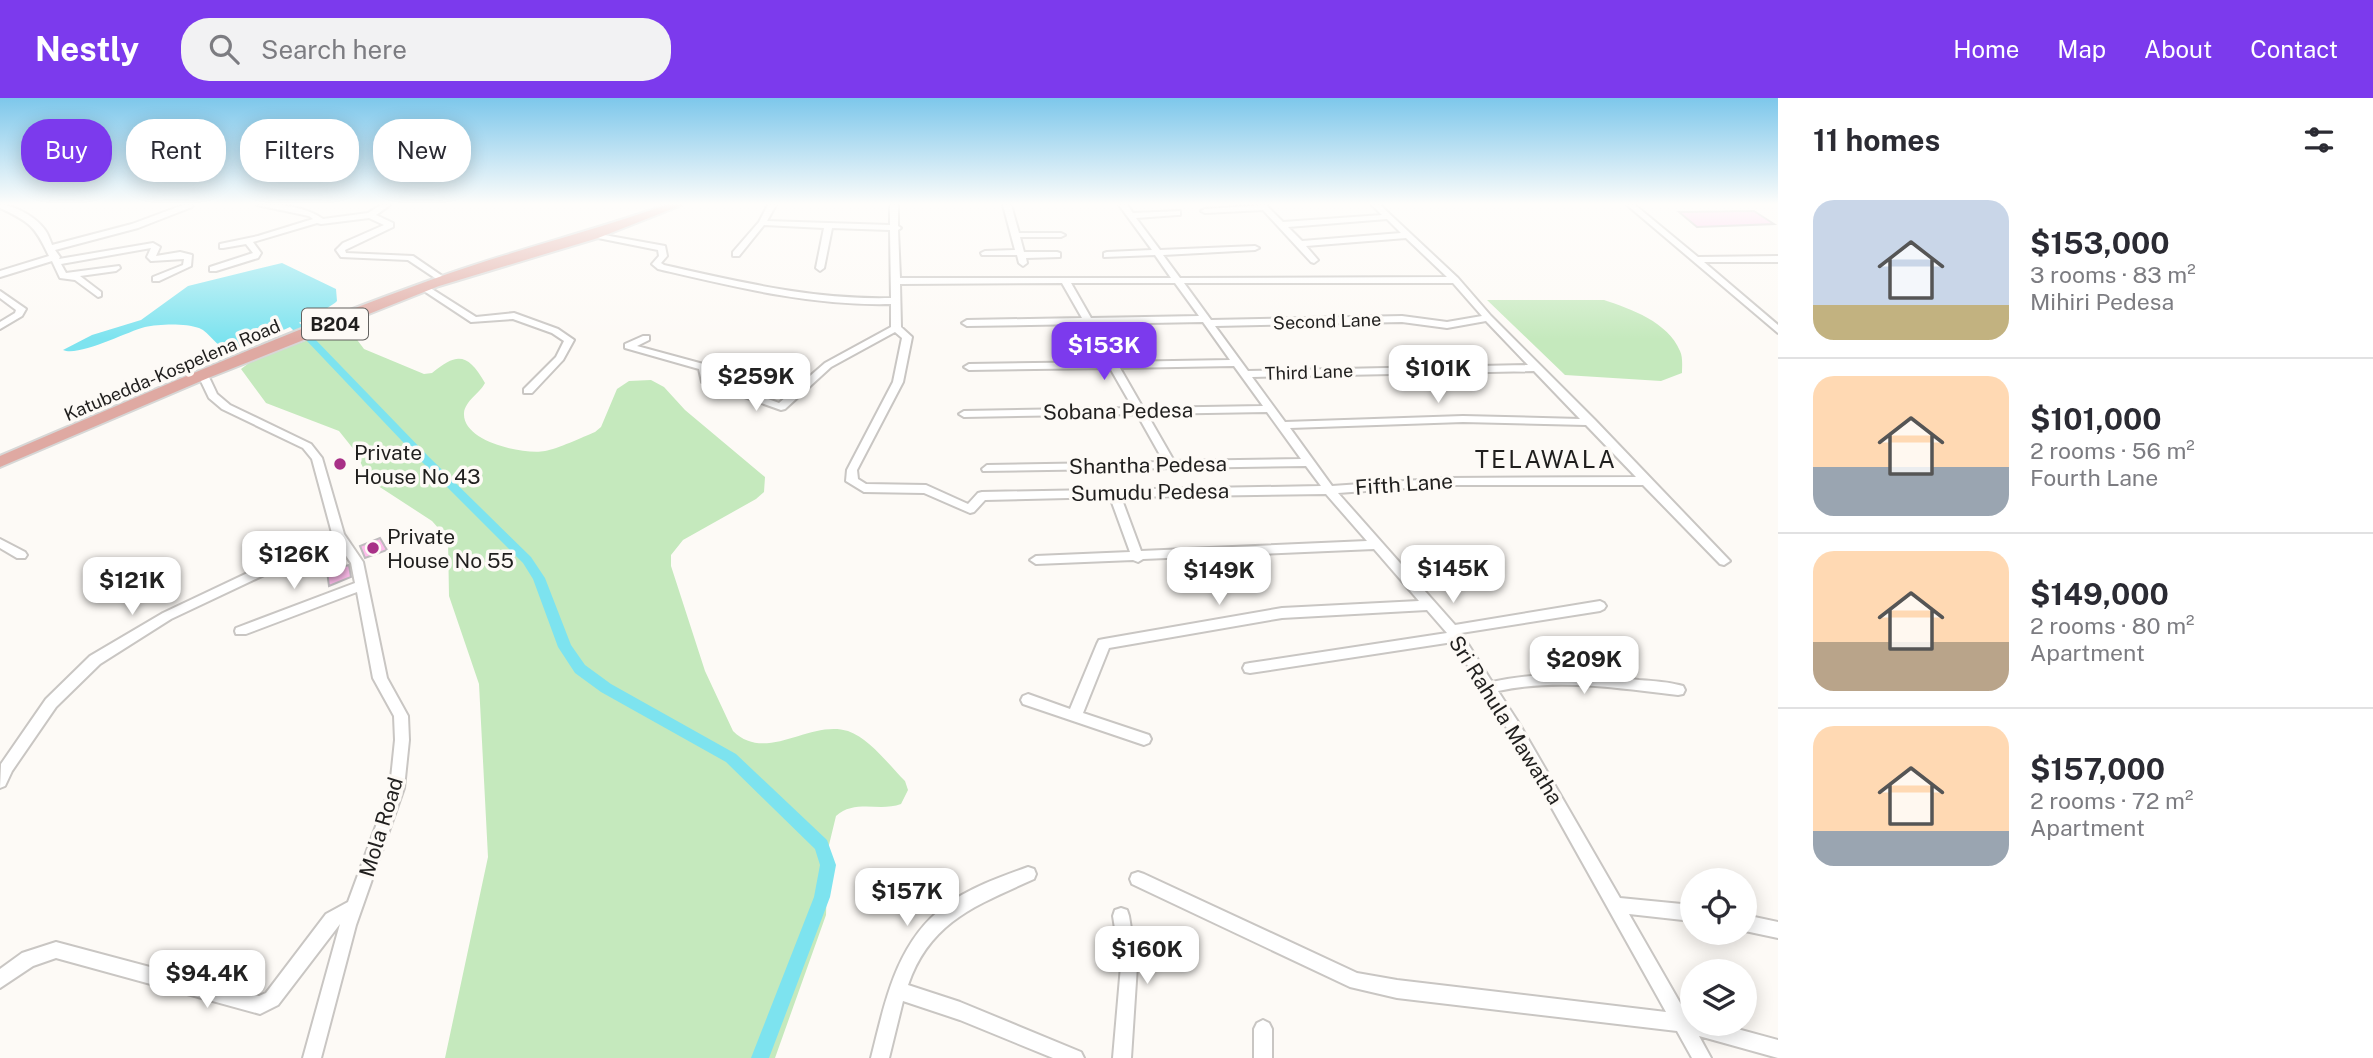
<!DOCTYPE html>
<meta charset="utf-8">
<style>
:root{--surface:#fff;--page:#f2f2f3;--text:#2b2b33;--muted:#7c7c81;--line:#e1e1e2;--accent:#7c3aed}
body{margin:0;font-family:"Public Sans",sans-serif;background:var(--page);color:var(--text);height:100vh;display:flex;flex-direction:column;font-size:26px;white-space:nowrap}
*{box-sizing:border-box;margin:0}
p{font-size:23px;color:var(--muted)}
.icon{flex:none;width:38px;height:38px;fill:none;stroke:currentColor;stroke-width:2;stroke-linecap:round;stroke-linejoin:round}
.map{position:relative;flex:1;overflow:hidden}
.sheet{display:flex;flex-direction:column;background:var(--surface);width:595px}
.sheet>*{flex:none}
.guide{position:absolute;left:21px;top:21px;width:665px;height:63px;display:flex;gap:14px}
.buttons{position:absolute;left:1680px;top:770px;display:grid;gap:14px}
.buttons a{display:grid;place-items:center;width:77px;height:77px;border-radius:50%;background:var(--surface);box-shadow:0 4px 18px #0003;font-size:35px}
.price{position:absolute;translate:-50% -60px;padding:0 16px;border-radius:14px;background:#fff;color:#222;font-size:23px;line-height:46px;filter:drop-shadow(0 2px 4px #0008)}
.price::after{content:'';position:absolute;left:50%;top:42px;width:21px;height:16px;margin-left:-10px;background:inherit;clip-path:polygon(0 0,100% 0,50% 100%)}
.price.on{background:var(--accent);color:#fff}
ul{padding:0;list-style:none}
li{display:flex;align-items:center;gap:21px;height:175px;padding:0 35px}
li+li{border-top:2px solid var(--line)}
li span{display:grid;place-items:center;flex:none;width:196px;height:140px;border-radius:21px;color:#555}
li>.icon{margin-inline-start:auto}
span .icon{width:84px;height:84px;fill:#fffc;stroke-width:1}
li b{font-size:30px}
h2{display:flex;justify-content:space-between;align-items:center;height:84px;padding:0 35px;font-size:30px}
.chip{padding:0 24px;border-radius:28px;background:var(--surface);box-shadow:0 4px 18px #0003;font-size:24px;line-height:63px}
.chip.on{background:var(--accent);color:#fff}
header{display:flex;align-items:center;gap:42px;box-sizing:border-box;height:98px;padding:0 35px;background:var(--accent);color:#fff}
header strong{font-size:33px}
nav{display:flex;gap:38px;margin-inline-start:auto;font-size:24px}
.search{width:490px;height:63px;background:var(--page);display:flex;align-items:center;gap:18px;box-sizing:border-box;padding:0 24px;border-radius:28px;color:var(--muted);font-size:26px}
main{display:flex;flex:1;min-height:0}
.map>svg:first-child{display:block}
</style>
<header>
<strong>Nestly</strong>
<div class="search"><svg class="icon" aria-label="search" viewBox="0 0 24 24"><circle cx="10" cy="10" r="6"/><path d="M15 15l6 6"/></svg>Search here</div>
<nav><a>Home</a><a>Map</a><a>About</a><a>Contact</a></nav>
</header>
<main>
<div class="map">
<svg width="1778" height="960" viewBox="0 0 1778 960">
<rect width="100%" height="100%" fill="#fdfaf6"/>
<!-- green -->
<g fill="#c5e9bd">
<path d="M1487 202H1604C1631 211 1668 224 1680 253 1683 259 1682 269 1682 275L1661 283 1565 277Z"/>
<path d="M340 230 352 235 364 251 424 276 432 275C457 254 468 255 485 285 480 295 465 303 464 315 462 344 524 357 545 353 557 351 583 339 595 334L601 329 617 291 629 283 651 282 664 289 685 312 765 379 764 394 756 401 683 442 671 457V468L705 573 733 633C766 666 810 621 848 633 870 641 889 667 905 683L908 692 901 706C880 714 855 701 836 718L828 751 826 817 775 960H445L488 759 479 586 449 498 448 441 432 423 369 382 355 353 339 333 266 305 241 271 253 262Z"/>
</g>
<!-- water -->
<path fill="#7de3ef" d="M282 165 336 191 337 203C327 214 245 251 229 251 217 251 210 234 199 230 185 225 159 226 145 229 126 234 79 259 63 252L92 237 141 222 188 188Z"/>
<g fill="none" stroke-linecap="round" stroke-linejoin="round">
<!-- canal -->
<polygon fill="#7de3ef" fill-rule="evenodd" points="309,237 312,238 428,358 531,459 545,480 571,547 585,567 611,586 736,656 827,742 836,767 830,799 769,960 751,960 814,799 820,767 815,751 726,664 601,594 575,575 558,549 533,481 523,465 420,362 306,242 304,240"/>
<!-- river -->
<polygon fill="#7de3ef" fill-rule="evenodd" points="295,222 309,232 309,238 299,238 290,229 290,223"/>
</g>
<!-- building -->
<g fill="#febceb" stroke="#bfbbbe" stroke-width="2">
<polygon points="1754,113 1774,126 1697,129 1679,114"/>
<polygon points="380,440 387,452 365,460 360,448"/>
<polygon points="349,467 351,479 329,488 327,473"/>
</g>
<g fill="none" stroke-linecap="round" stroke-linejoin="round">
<!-- street casing -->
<g stroke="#c9c6c3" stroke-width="4">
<g id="street">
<path d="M0 107C15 107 36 119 45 132 48 136 50 142 52 147L132 126 183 107H193L192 109 138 130 55 152 60 159 59 161 153 145 160 149 156 158 180 154 192 157 191 168 159 183H153V179L183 167 184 161 151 163 147 159 151 150 61 166 66 175 119 168 120 170 116 173 80 178 101 194V198L98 199 75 182 60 180 52 163 0 179V173L49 158C35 128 30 124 0 110Z"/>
<path d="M257 107C277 105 307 109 323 121L368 115 381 107H390L376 117 393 125V129L345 152 346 155 413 158 448 182 441 184 408 162 341 159 336 152 343 145 384 127 369 120 321 126 317 125 253 144 261 155 258 160 216 173H210V169L253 155 246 146 223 150H220V146L258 138 313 121 309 118Z"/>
<path d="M768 107H776L767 123 890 127V107H898V128L901 130 898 132 900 180H1171L1155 157 1104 159V155L1107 154 1152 152 1119 107H1127L1133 115 1180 113V117H1177L1136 120 1160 152 1255 148 1259 150 1255 152 1163 157 1180 180 1447 179 1406 140 1306 148 1318 162 1314 165 1311 164 1263 112 1205 115 1201 113 1205 111 1266 107 1283 124 1382 117 1372 107H1380L1458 180 1491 218 1595 322 1730 463 1724 467 1720 466 1643 387H1448L1338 395 1455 527 1600 503 1604 505 1606 508 1604 511 1600 513 1461 535 1492 584C1541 573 1590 576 1639 582 1654 583 1669 584 1683 588L1685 592 1683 596 1678 597C1618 590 1558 580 1498 593L1520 627 1620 800 1692 807V823L1629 816 1687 917 1692 918V926H1719L1778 942V960L1699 938 1711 960H1692L1677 933 1397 900 1350 889 1132 786 1130 781 1132 776 1138 774 1144 776 1357 875 1397 882 1666 914 1510 635 1453 544 1250 575 1245 574 1243 570 1245 566 1250 565 1447 535 1427 512 1282 520 1109 550 1083 615 1149 637 1151 641 1149 645 1144 647 1023 606 1021 602 1023 598 1028 596 1070 611 1097 546 1099 542 1104 541 1282 510 1419 503 1374 451 1143 461 1138 464 1133 462 1036 466 1030 462 1036 458 1130 454 1110 399 985 402 974 414 970 415 924 395 864 394 846 383 847 372 893 284 902 240 895 234 831 269 785 311 781 312 702 284 699 271 625 250V246L643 238H649V242L637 248 707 267 710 280 779 305 825 265 891 229V206C811 208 735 189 658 171L652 166 659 158 658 152 593 139 589 137 593 135 665 148 667 158 661 165 664 167C740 184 813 202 891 200L890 132 832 130 824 170 820 173 816 170 824 130 764 127 739 158H733V154L759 124ZM1387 121 1401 135 1302 143 1288 129ZM1062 185 1082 220 967 222 962 225 967 228 1085 226 1107 264 969 266 964 269 969 272 1110 270 1133 310 964 313 959 316 964 319 1137 316 1164 364 987 367 982 371 983 373 1306 368 1321 388 982 394 978 395 968 406 926 387 866 386 858 381 857 372 903 284 912 239 901 229 900 186ZM1071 185H1175L1199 218 1091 220ZM1184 185H1453L1482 218 1447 224 1402 218 1211 222ZM1486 223 1528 267 1248 273 1215 228 1402 224 1447 230ZM1203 224 1230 262 1116 264 1094 226ZM1234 268 1263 308 1143 310 1120 270ZM1534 273 1580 321 1463 318 1285 324 1252 279ZM1267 314 1301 361 1174 363 1147 316ZM1463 324 1586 327 1636 379 1448 380 1332 388 1290 330ZM1326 396 1367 443 1141 453 1121 399Z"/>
<polygon points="1003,107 1011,107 1019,135 1061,135 1065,137 1061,139 1020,139 1024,154 1057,154 1060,155 1060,159 1026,160 1027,165 1023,168 1019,165 1017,157 982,157 981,155 985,153 1015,152"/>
<polygon points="1627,107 1635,107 1698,159 1778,158 1778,164 1704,164 1778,227 1778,235"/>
<polygon points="424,186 476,219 514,215 558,231 574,242 563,262 532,295 524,295 524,291 556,259 564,243 552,235 513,221 471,224 421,191 420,189"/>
<polygon points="0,193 26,211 22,218 0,231 0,224 15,215 16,212 0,200"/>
<polygon points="203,274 208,277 217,296 230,307 311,346 322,360 344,436 363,464 387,580 408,618 409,642 404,690 356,827 321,960 303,960 340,826 278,907 260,916 56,860 33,868 0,890 0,871 22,855 56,844 259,898 266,895 326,816 348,804 390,690 395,642 394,618 373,580 357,494 246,536 236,536 235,533 236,530 355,485 351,465 336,443 171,521 100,566 56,609 12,673 5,688 0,690 1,666 46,601 90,558 163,515 332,435 312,361 303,350 222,311 209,300 198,277"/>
<polygon points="0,441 25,454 27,457 25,460 17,460 0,450"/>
<path d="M1028 769 1034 771 1036 776 1034 781C977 807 930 823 908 887L960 904 1081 954 1084 960H1053L960 922 903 903 889 960H871C885 905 896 844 945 808 969 790 1000 779 1028 769Z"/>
<polygon points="1121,810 1127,812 1129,818 1137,868 1131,960 1113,960 1121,868 1113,818 1115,812"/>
<polygon points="1745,817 1778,824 1778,840 1745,833"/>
<polygon points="1263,922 1269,925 1272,931 1272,960 1254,960 1254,931 1257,925"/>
</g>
</g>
<!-- primary casing -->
<g stroke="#d7d7d6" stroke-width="4">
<path id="primary" d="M666 107H682L598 140 439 188 208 280 0 369V358C142 297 283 235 428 183 506 154 587 135 666 107Z"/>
</g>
<!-- street -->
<use href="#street" fill="#fff" fill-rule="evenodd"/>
<!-- primary -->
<use href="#primary" fill="#dfa9a2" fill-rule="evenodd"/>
</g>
<!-- sky -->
<linearGradient id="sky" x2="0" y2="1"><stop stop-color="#7dc7eb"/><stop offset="0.44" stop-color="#fefdfb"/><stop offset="1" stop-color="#fefdfb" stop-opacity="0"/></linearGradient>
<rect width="1778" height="241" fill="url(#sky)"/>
<!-- markers -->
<g fill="#a83087" stroke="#fdfaf6" stroke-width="2.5">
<circle cx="340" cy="366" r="7"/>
<circle cx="373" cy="450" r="7"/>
</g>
<g text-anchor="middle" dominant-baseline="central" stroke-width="7" stroke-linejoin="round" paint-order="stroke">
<!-- far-street labels -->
<g font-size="18" fill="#201f1e" stroke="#fdfaf6">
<text transform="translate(1327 223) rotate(-2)">Second Lane</text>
<text transform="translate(172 272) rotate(-23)">Katubedda-Kospelena Road</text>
<text transform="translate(1309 274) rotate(-2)">Third Lane</text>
</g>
<!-- shield labels -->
<rect fill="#fdfaf6" stroke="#62615f" stroke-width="2" x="302" y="210.5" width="66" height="31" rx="5"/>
<g font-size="19" font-weight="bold" fill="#201f1e">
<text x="335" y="226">B204</text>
</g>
<!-- street labels -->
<g font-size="21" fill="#201f1e" stroke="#fdfaf6">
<text transform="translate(1118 313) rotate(-1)">Sobana Pedesa</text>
<text transform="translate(1148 367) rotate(-1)">Shantha Pedesa</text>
<text transform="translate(1404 386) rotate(-4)">Fifth Lane</text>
<text transform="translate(1150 394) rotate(-1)">Sumudu Pedesa</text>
<text transform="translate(1506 622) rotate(58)">Sri Rahula Mawatha</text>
<text transform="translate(381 729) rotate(-73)">Mola Road</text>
</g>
<!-- poi labels -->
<g font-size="21" fill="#201f1e" stroke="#fdfaf6" text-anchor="start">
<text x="354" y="354">Private<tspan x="354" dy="24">House No 43</tspan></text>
<text x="387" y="438">Private<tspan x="387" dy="24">House No 55</tspan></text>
</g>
<!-- quarter labels -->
<g font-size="24" letter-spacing="2" fill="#201f1e" stroke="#fdfaf6">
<text x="1546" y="361">TELAWALA</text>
</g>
</g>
</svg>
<div class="buttons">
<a><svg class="icon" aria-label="locate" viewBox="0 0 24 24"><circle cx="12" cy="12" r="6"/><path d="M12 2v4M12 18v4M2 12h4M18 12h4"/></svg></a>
<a><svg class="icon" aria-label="layers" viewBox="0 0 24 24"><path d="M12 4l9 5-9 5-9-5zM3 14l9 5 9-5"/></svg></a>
</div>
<b class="price on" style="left:1104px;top:284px">$153K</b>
<b class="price" style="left:1438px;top:307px">$101K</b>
<b class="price" style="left:756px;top:315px">$259K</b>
<b class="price" style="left:294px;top:493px">$126K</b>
<b class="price" style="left:1453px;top:507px">$145K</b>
<b class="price" style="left:1219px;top:509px">$149K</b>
<b class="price" style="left:132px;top:519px">$121K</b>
<b class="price" style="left:1584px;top:598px">$209K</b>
<b class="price" style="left:907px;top:830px">$157K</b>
<b class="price" style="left:1147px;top:888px">$160K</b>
<b class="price" style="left:207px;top:912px">$94.4K</b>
<div class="guide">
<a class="chip on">Buy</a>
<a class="chip">Rent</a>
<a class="chip">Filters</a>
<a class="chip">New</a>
</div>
</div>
<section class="sheet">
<h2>11 homes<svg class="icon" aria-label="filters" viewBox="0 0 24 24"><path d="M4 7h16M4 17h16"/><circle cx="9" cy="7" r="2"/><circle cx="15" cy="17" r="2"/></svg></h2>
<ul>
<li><span style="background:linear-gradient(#c9d6e8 75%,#c2b280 0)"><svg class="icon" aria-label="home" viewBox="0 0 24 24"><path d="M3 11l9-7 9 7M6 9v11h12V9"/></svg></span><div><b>$153,000</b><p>3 rooms · 83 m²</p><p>Mihiri Pedesa</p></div></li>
<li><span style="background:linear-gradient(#ffd9b3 65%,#9aa5b1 0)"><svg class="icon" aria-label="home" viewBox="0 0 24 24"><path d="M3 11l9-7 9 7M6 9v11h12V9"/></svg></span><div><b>$101,000</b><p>2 rooms · 56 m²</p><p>Fourth Lane</p></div></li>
<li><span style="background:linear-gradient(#ffd9b3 65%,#b9a48a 0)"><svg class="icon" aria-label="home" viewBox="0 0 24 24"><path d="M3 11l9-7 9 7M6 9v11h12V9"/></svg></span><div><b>$149,000</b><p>2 rooms · 80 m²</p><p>Apartment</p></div></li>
<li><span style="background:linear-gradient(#ffd9b3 75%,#9aa5b1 0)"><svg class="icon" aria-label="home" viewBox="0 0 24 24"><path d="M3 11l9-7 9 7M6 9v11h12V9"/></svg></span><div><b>$157,000</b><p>2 rooms · 72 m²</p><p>Apartment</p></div></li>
</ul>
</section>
</main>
